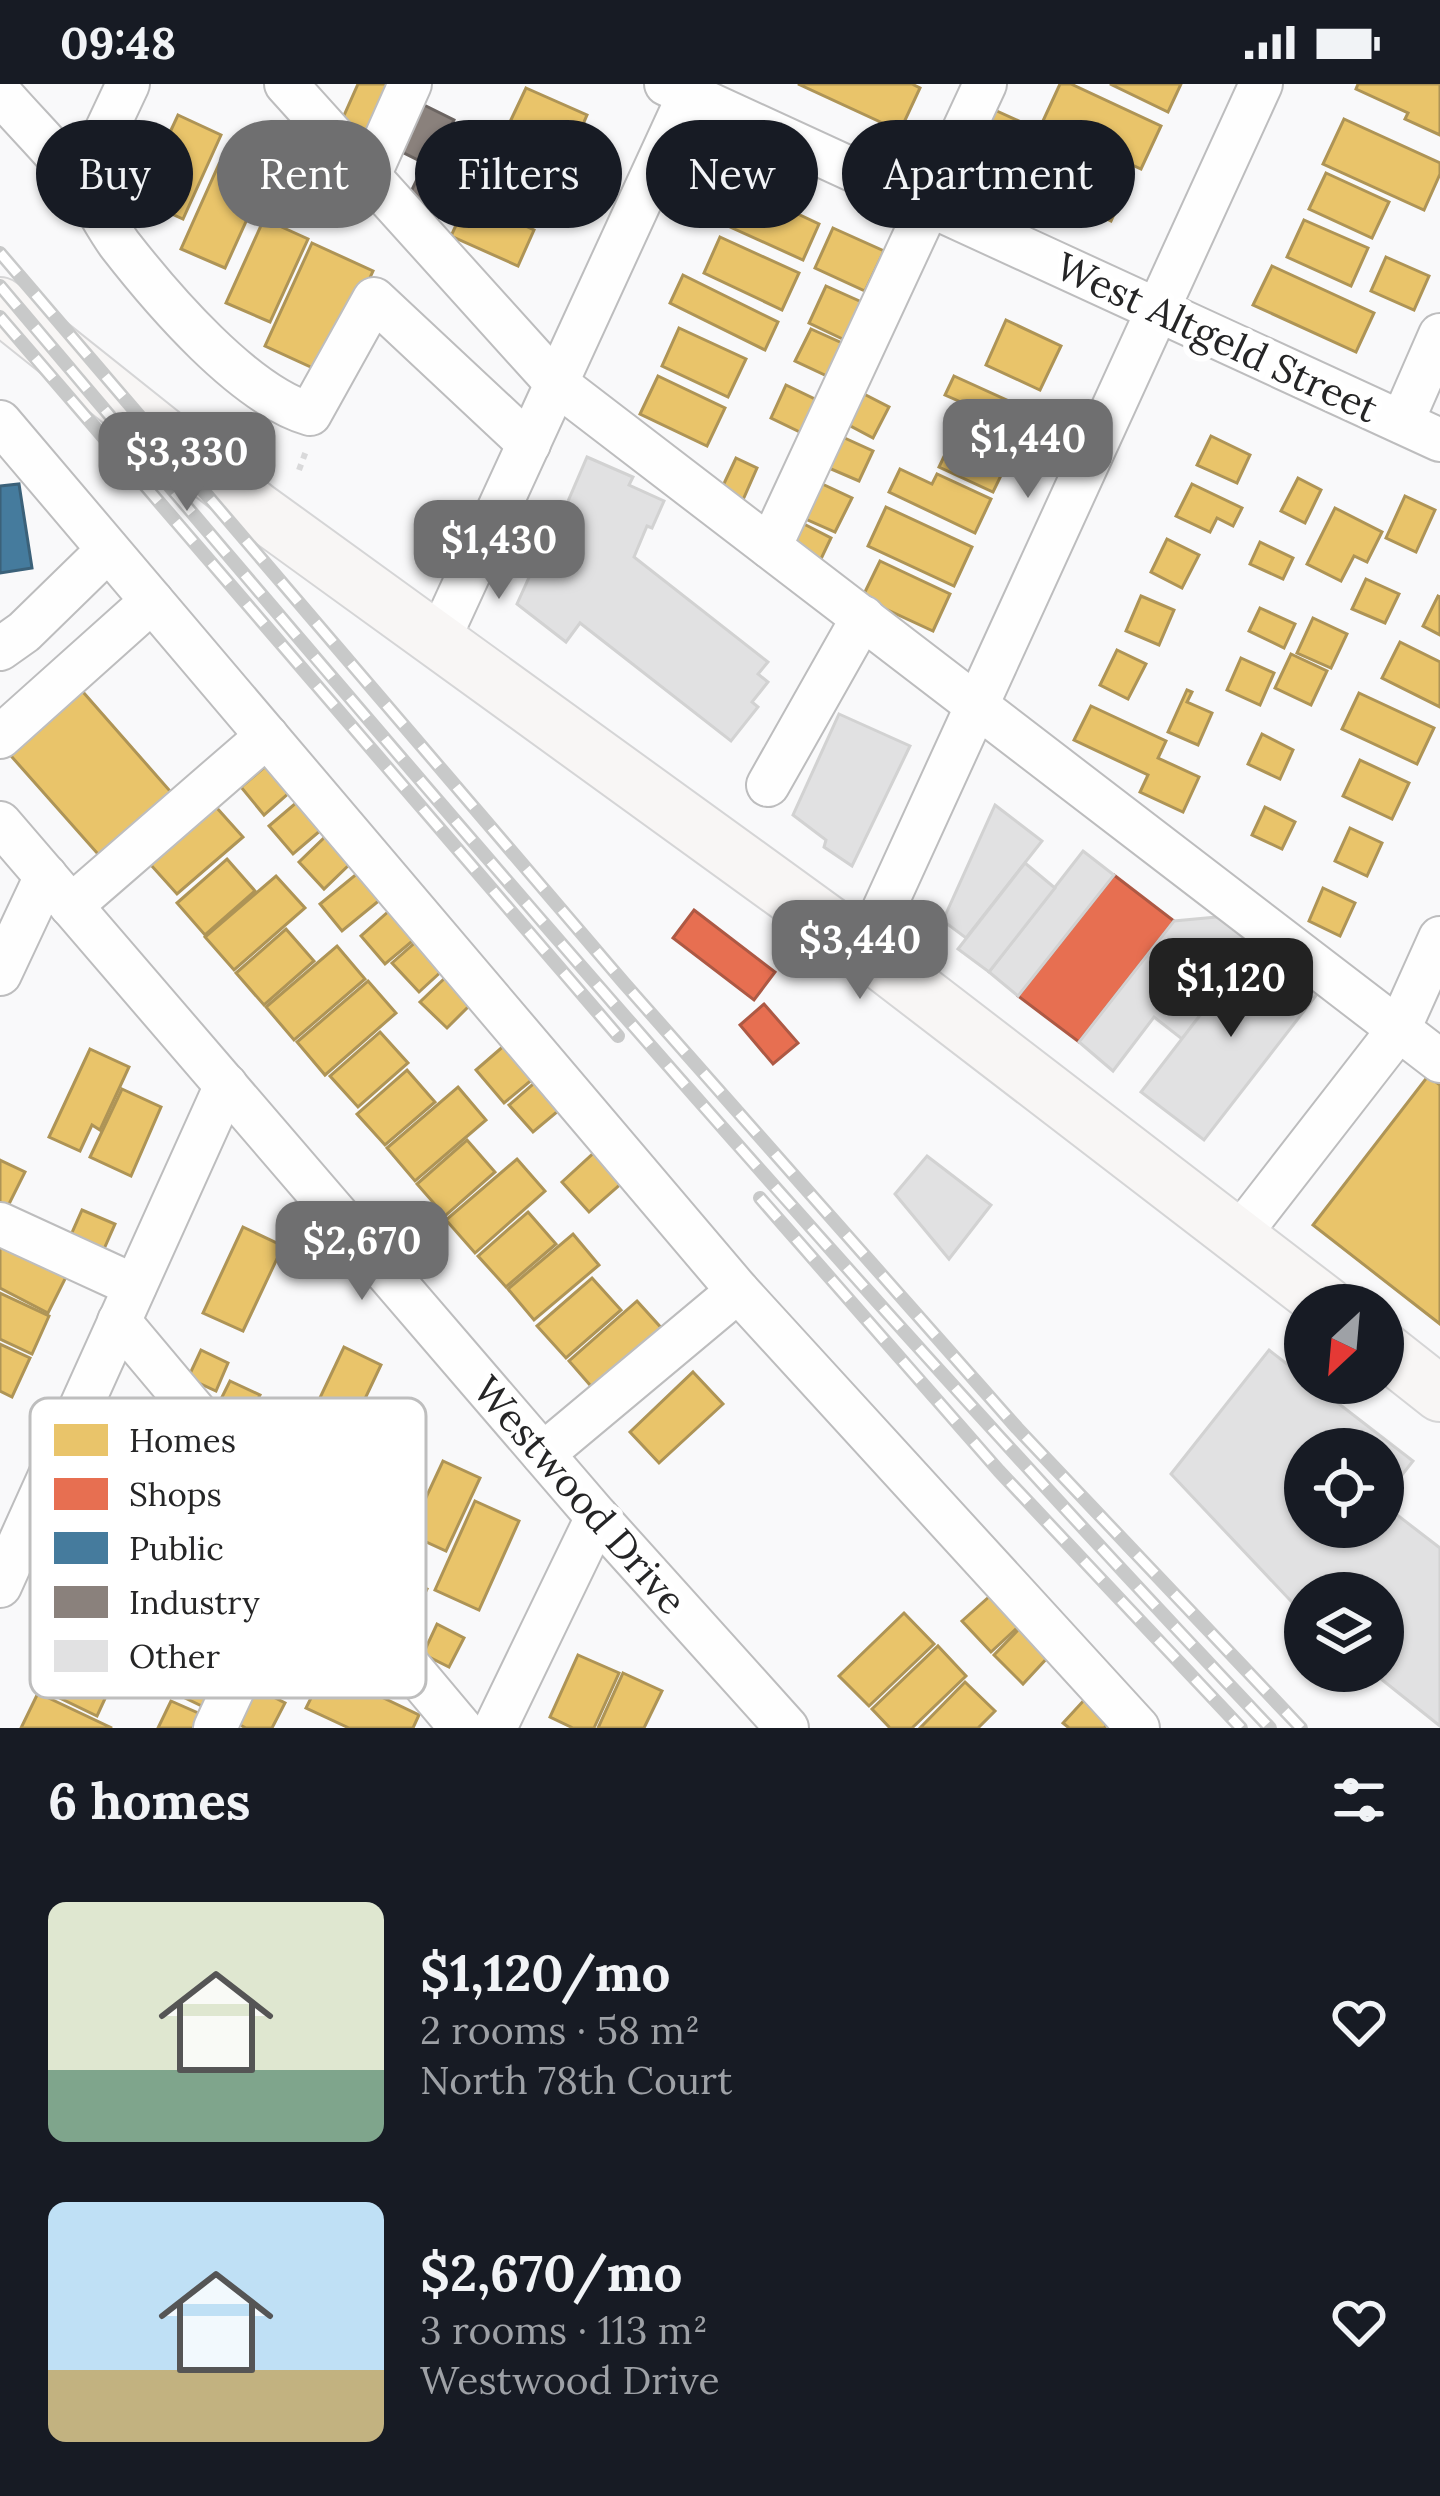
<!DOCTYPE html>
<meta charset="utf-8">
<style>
:root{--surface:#171b24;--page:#242831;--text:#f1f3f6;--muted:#9ea1a6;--accent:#6f6f70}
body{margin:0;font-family:Lora,serif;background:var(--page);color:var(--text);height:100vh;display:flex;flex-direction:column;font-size:45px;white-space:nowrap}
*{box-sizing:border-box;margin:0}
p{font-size:39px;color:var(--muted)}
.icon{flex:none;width:66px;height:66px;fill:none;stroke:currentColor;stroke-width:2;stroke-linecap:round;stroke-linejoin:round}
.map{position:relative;height:1644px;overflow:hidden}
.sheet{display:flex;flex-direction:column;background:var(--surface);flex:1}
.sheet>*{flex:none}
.hud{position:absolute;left:36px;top:36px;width:1368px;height:108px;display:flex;gap:24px}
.needle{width:78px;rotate:206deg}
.tools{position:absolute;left:1284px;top:1200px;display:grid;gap:24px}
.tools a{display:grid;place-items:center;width:120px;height:120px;border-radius:50%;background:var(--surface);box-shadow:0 3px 9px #0004;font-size:60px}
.price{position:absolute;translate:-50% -102px;padding:0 27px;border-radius:24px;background:var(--accent);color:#fff;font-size:39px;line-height:78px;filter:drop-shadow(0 3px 6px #0008)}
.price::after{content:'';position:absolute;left:50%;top:72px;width:36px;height:27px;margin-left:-18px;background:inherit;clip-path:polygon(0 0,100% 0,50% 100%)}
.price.selected{background:#222;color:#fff}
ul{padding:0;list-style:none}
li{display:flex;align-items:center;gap:36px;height:300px;padding:0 48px}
li span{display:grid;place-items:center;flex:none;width:336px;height:240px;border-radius:18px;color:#555}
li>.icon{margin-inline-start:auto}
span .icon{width:144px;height:144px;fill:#fffc;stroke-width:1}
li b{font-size:51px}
h2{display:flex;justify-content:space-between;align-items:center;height:144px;padding:0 48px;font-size:51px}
.pill{padding:0 42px;border-radius:54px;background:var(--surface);box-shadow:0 3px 9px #0004;font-size:42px;line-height:108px}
.pill.selected{background:var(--accent);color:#fff}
.status{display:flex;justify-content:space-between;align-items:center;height:84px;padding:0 60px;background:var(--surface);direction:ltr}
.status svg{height:33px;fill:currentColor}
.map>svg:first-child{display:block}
</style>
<div class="status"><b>09:48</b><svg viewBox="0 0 49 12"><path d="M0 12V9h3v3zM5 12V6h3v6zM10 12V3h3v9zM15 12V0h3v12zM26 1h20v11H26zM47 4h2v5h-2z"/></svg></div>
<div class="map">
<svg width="1440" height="1644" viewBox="0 0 1440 1644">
<rect width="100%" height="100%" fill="#f9f9fa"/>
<!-- homes -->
<g fill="#e9c46a" stroke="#ae9456" stroke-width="3">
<polygon points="358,0 401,0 377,51 342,36"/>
<polygon points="798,0 912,0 920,4 900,47"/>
<polygon points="1060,0 1071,0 1161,42 1141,85 1042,39"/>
<polygon points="1110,0 1181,0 1168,28"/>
<polygon points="1358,0 1440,0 1440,51 1405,35 1408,29 1356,5"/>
<polygon points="526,4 587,31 571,68 509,40"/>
<polygon points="988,23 1021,38 993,97 959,81"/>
<polygon points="178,31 221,51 183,135 139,115"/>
<polygon points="1344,35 1440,79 1440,90 1424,126 1323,80"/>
<polygon points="1026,45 1130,95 1111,137 1006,87"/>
<polygon points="469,60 491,70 496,61 562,92 544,130 455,88"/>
<polygon points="219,80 263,100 225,184 181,165"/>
<polygon points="1326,89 1389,118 1372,154 1309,125"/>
<polygon points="745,105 819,140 803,176 728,142"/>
<polygon points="468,115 534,146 518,182 451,152"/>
<polygon points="264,135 308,155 270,238 226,219"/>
<polygon points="1304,136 1368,164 1351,202 1287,173"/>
<polygon points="833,144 884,167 865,207 815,184"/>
<polygon points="720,153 799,189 782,226 704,189"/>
<polygon points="312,159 373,187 326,290 265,262"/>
<polygon points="1386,173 1429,192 1414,226 1371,207"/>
<polygon points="1272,182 1374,229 1356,268 1253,221"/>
<polygon points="683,191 778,238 765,266 670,219"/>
<polygon points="826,202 866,220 849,258 809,239"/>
<polygon points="1006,236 1061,262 1040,306 986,281"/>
<polygon points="679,244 746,275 728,313 662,282"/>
<polygon points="811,245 842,259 827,292 795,277"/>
<polygon points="658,292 725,324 707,362 640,330"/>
<polygon points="954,292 1033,328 1016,365 955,337 963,319 945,311"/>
<polygon points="786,301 821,318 806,351 771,334"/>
<polygon points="860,308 889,323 873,354 845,339"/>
<polygon points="956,347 1010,373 993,408 939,383"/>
<polygon points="838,351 873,367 859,397 824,382"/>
<polygon points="1211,352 1250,371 1237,399 1197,381"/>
<polygon points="736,374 757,384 742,418 720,408"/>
<polygon points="900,385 932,400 937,390 991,415 975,449 889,408"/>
<polygon points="1298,394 1321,406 1305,439 1281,427"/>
<polygon points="818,398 852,414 835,448 801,433"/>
<polygon points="1192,400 1242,424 1233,442 1217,434 1210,448 1176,432"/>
<polygon points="1405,412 1435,426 1416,468 1386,454"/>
<polygon points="886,423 972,463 954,502 868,462"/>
<polygon points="1335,424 1382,448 1367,478 1354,472 1341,497 1307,480"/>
<polygon points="800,438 831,454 820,477 789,461"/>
<polygon points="1167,455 1199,471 1182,504 1151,488"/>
<polygon points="1260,458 1293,474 1283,495 1250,480"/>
<polygon points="880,477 950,510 933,547 862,514"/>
<polygon points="1366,495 1399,510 1385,539 1352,525"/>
<polygon points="1141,512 1174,526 1159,561 1126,547"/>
<polygon points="1438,512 1440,513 1440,551 1423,542"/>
<polygon points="1260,524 1295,540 1284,564 1249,547"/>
<polygon points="1313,534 1347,550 1331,584 1297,569"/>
<polygon points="1400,558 1440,578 1440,623 1382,594"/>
<polygon points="1117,566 1146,580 1128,615 1100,601"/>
<polygon points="1291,570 1327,587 1311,621 1275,604"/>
<polygon points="1241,574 1274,589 1260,621 1227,606"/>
<polygon points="76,600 177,715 105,778 4,664"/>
<polygon points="1187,606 1192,608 1187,618 1212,629 1198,661 1168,648"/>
<polygon points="1359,609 1434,644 1417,680 1342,645"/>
<polygon points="1091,622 1166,657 1158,674 1199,693 1183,728 1140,708 1148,691 1074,656"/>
<polygon points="1262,650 1293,666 1280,695 1248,680"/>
<polygon points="1360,676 1409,699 1392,735 1343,712"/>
<polygon points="268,680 291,707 264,731 241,703"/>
<polygon points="297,718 321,746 293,770 269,742"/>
<polygon points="216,723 243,753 177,810 150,780"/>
<polygon points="1265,723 1295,738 1282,765 1252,751"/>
<polygon points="1350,744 1382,759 1367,792 1335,777"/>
<polygon points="326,752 351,779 324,805 299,778"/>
<polygon points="227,775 255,807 205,851 177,819"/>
<polygon points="359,788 381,815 342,847 320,820"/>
<polygon points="276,792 305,824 234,886 205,853"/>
<polygon points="1323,804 1355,819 1340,852 1309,837"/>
<polygon points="390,826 416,854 385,880 361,852"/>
<polygon points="286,845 314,877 264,921 236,889"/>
<polygon points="418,856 444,885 419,908 392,879"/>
<polygon points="337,862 365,895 294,956 266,923"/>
<polygon points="448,891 474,917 447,944 420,918"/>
<polygon points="368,897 396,929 325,991 297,958"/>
<polygon points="380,948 408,979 358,1023 330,992"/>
<polygon points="506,960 534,994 504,1019 476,986"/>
<polygon points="90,965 129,983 100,1046 92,1041 80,1067 49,1053"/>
<polygon points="407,986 435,1018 385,1061 357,1030"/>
<polygon points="1428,992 1440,1001 1440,1240 1313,1141"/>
<polygon points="540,994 564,1022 533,1048 509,1021"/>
<polygon points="458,1003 486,1036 415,1097 387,1064"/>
<polygon points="122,1005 161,1023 131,1092 90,1073"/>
<polygon points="467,1056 495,1088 445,1132 417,1100"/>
<polygon points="597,1066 624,1097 589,1128 562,1098"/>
<polygon points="517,1075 545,1107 475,1169 446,1136"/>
<polygon points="0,1076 25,1088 6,1126 0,1123"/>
<polygon points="82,1126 115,1140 100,1174 67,1160"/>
<polygon points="528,1128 556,1160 506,1203 478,1172"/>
<polygon points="243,1143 283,1162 243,1247 203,1229"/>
<polygon points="573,1150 599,1181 534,1236 508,1205"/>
<polygon points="0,1156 67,1191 48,1229 0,1204"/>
<polygon points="592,1194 621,1226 566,1274 537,1242"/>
<polygon points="0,1209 49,1232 32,1270 0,1255"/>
<polygon points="637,1217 665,1248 597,1309 569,1277"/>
<polygon points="0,1260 30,1274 12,1313 0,1307"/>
<polygon points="344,1263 381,1281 354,1338 317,1320"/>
<polygon points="201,1266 228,1279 216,1307 188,1294"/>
<polygon points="693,1288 723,1320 659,1379 630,1348"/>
<polygon points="230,1297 260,1311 245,1341 215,1327"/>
<polygon points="443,1377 480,1394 446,1467 409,1450"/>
<polygon points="475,1417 519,1437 479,1526 435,1506"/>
<polygon points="397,1491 427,1505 413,1534 383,1520"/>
<polygon points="991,1511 1019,1542 991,1568 962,1537"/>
<polygon points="904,1529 934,1560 869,1622 839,1592"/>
<polygon points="437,1540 464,1554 449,1583 423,1570"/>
<polygon points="1020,1544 1049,1572 1023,1600 994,1571"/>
<polygon points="938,1562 966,1592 912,1644 890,1644 872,1625"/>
<polygon points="55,1565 115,1593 97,1632 37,1603"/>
<polygon points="578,1571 619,1589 594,1644 573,1644 550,1633"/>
<polygon points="194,1578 224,1592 208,1625 179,1611"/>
<polygon points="325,1586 419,1631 413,1644 349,1644 306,1624"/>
<polygon points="623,1589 662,1607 644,1644 598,1644"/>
<polygon points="965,1598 995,1627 978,1644 920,1644"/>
<polygon points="256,1604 285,1619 272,1644 246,1644 238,1640"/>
<polygon points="38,1609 112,1644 21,1644"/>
<polygon points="1086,1614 1111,1637 1104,1644 1069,1644 1063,1639"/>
<polygon points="171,1617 205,1632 199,1644 158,1644"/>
</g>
<!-- shops -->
<g fill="#e76f51" stroke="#ad5944" stroke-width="3">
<polygon points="1114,791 1174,837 1079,958 1018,912"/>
<polygon points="694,826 775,888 754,916 673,854"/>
<polygon points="764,920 798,959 773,980 740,941"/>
</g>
<!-- public -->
<polygon fill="#457b9d" stroke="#3b6179" stroke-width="3" points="19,400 32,484 0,489 0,402"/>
<!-- industry -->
<g fill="#8a817c" stroke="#6c6562" stroke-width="3">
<polygon points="424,21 454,36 432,83 402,68"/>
<polygon points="420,89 452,106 437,136 405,120"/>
</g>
<!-- building -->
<g fill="#e1e1e2" stroke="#d2d2d2" stroke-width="3">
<polygon points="587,373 633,393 629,401 664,417 652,444 647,442 634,473 768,578 758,590 768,598 752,618 758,623 731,657 580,539 566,558 517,520 536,478 541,480"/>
<polygon points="839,630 910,662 852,782 824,763 826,756 793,731"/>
<polygon points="995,721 1042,757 966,854 946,839 945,832"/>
<polygon points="1083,767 1114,791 1018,912 989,888"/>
<polygon points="1025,779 1055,804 989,888 958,865"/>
<polygon points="1227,832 1258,856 1182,955 1154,933 1113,987 1079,958 1174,837"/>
<polygon points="1258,856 1321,905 1204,1056 1141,1008"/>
<polygon points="927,1072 991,1121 949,1175 895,1110"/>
<polygon points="1269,1266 1305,1294 1305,1299 1312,1299 1413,1377 1383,1415 1383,1365 1305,1365 1305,1443 1383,1443 1383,1420 1440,1464 1440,1642 1371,1587 1383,1587 1383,1509 1305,1509 1305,1532 1171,1390"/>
</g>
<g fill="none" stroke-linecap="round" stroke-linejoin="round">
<!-- minor casing -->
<g stroke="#bdbdbe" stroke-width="46">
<g id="minor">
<polyline points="286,0 556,299 1440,977"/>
<polyline points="666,0 1440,356"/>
<path d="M0 9C26 39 55 67 80 99 95 118 105 141 120 161 162 215 244 311 310 330L374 215 529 360"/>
<polyline points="369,92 410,0"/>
<polyline points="81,100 128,0"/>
<polyline points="0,338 738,1207 1138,1644"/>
<polyline points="1402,338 1440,251"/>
<polyline points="770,463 985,0"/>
<polyline points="438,557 694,0"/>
<polyline points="0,565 24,548 108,466"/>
<polyline points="0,653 152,517"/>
<polyline points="768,701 863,533"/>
<polyline points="0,739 597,1433 787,1644"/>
<polyline points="71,822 267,652"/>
<polyline points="865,866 1261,0"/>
<polyline points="0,890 46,792"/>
<polyline points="0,1140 135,1202"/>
<polyline points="1239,1151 1399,945 1440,854"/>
<polyline points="119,1237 461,1644"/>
<polyline points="543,1370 738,1207"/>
<polyline points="0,1502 226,1001"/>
<polyline points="215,1644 303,1455"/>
<polyline points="495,1644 597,1433"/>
</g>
</g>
<!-- major casing -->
<g stroke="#d5d5d6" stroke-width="58">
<g id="major">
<polyline points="0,221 256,425 865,866 1327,1221"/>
<polyline points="1383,1265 1440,1310"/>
</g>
</g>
<!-- path -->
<polyline stroke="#d9d9da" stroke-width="6" stroke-dasharray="6 6" stroke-linecap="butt" points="299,386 306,367"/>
<!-- minor -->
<use href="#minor" stroke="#fefefe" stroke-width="42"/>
<!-- major -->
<use href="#major" stroke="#f8f6f5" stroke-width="54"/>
<!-- rail casing -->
<g stroke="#c8c9c9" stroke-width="14">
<g id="rail">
<polyline points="0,169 624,899 1017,1344 1301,1644"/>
<path d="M0 202C413 691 829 1179 1270 1644"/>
<polyline points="0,233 618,952"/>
<polyline points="760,1114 999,1387 1241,1644"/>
</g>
</g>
<!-- rail -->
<use href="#rail" stroke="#fff" stroke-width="9" stroke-dasharray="27" stroke-linecap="butt"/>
</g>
<g text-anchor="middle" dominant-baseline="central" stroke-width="12" stroke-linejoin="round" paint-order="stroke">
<!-- street labels -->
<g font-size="39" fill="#252526" stroke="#fff">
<text transform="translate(1217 253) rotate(25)">West Altgeld Street</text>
<text transform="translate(580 1411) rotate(49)">Westwood Drive</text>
</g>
</g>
<!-- legend -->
<rect x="30" y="1314" width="396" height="300" rx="18" fill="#fff" stroke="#bebebe" stroke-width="3"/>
<rect x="54" y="1340" width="54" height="32" fill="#e9c46a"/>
<rect x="54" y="1394" width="54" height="32" fill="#e76f51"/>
<rect x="54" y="1448" width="54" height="32" fill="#457b9d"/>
<rect x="54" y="1502" width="54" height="32" fill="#8a817c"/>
<rect x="54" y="1556" width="54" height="32" fill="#e1e1e2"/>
<g font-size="33" fill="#252526">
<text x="129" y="1368">Homes</text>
<text x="129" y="1422">Shops</text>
<text x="129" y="1476">Public</text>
<text x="129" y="1530">Industry</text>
<text x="129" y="1584">Other</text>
</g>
</svg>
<div class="tools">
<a><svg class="needle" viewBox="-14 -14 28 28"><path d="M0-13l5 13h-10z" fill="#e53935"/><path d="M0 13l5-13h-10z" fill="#9ea1a6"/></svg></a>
<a><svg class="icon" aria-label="locate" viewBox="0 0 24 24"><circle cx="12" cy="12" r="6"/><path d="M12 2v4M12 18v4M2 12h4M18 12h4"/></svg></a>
<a><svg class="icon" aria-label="layers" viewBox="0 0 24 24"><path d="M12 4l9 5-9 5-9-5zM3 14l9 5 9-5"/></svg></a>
</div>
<b class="price" style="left:1028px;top:417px">$1,440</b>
<b class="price" style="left:187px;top:430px">$3,330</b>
<b class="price" style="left:499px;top:518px">$1,430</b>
<b class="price" style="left:860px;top:918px">$3,440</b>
<b class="price selected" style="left:1231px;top:956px">$1,120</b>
<b class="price" style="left:362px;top:1219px">$2,670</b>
<div class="hud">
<a class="pill">Buy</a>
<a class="pill selected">Rent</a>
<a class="pill">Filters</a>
<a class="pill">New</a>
<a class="pill">Apartment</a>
</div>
</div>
<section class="sheet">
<h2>6 homes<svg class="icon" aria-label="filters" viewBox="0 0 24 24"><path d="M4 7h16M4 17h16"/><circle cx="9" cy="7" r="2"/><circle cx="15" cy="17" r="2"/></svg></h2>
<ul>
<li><span style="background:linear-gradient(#dfe7d0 70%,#7fa58c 0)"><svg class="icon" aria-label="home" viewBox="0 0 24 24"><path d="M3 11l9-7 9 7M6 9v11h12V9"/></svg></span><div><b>$1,120/mo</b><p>2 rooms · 58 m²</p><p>North 78th Court</p></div><svg class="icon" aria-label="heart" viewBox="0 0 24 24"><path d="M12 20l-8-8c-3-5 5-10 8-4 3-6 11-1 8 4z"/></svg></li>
<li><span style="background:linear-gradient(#bfe0f5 70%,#c2b280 0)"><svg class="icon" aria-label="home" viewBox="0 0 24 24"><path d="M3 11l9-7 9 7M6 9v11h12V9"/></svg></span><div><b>$2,670/mo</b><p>3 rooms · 113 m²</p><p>Westwood Drive</p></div><svg class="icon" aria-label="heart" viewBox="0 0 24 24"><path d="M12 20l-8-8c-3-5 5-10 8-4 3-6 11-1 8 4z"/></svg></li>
</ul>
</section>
